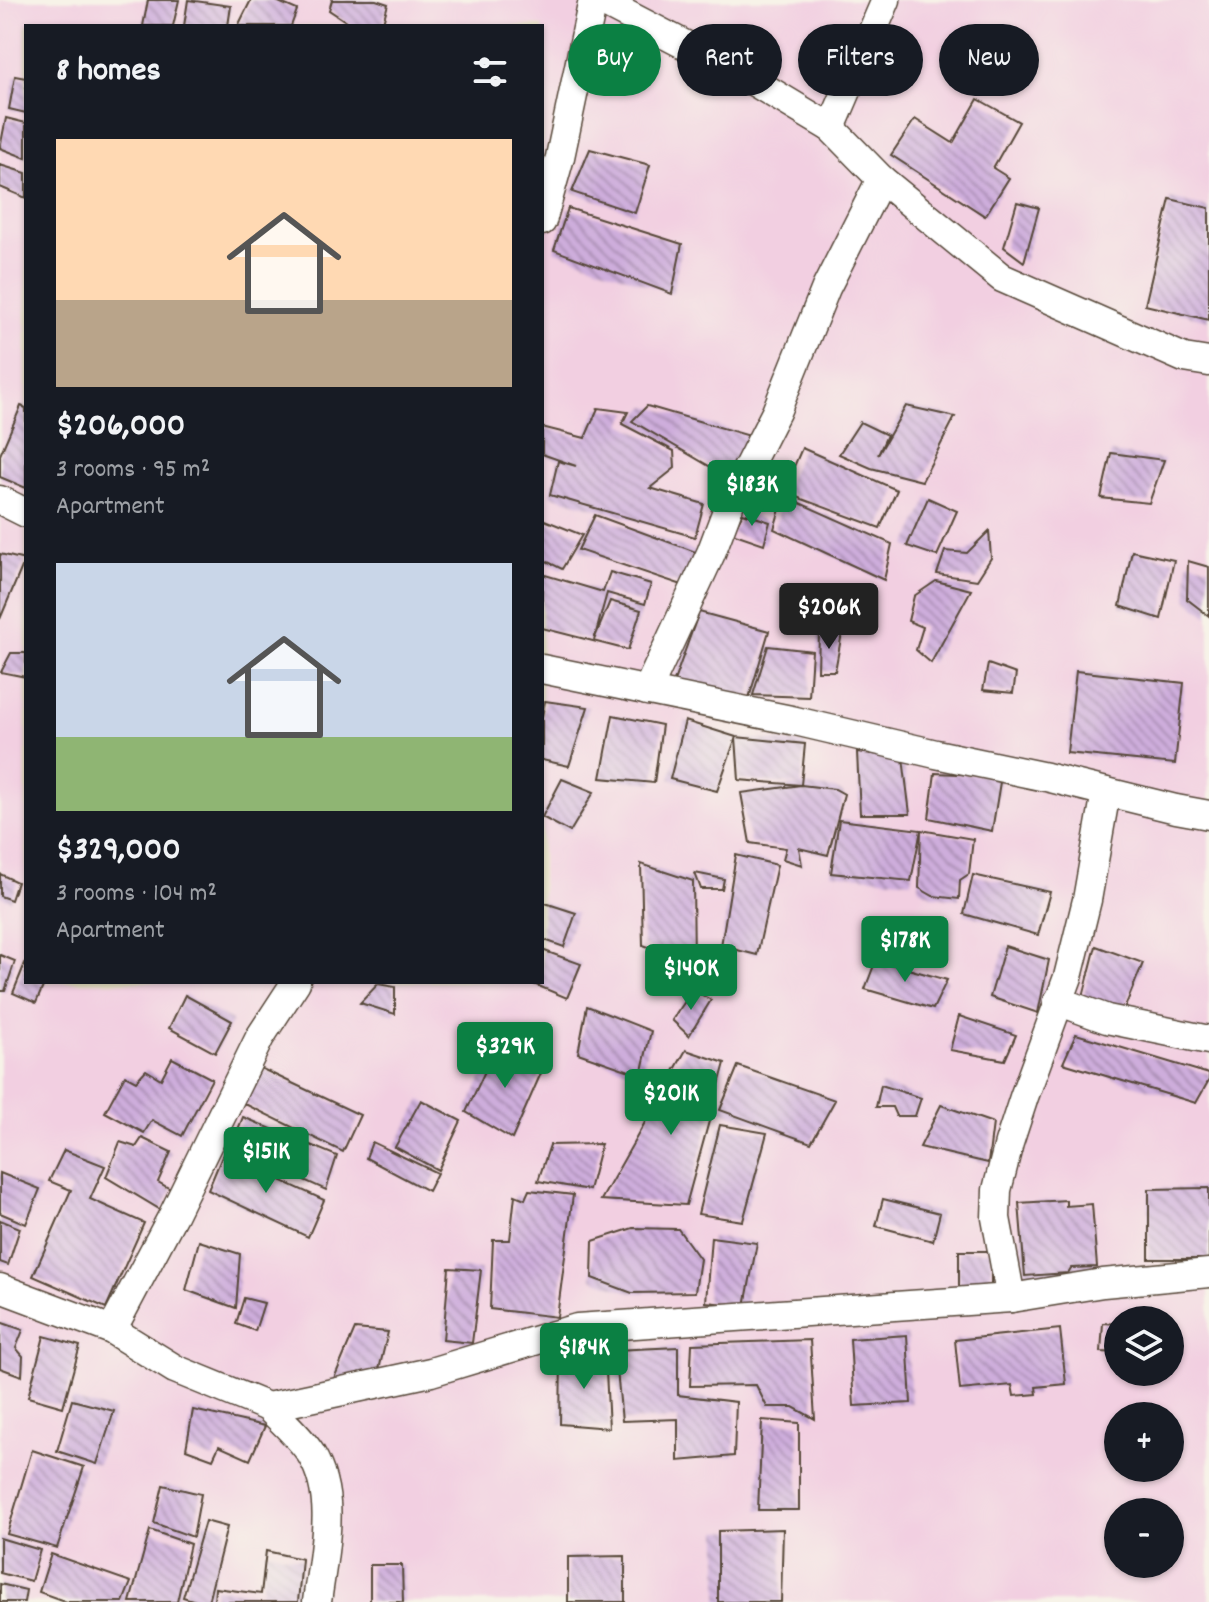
<!DOCTYPE html>
<meta charset="utf-8">
<style>
:root{--surface:#171b24;--page:#20242c;--text:#f1f3f6;--muted:#9ea1a6;--accent:#0b8043}
body{margin:0;font-family:Dekko,sans-serif;background:var(--page);color:var(--text);height:100vh;display:flex;flex-direction:column;font-size:30px;white-space:nowrap}
*{box-sizing:border-box;margin:0}
p{font-size:26px;color:var(--muted)}
.icon{flex:none;width:44px;height:44px;fill:none;stroke:currentColor;stroke-width:2;stroke-linecap:round;stroke-linejoin:round}
.map{position:relative;flex:1;overflow:hidden}
.details{position:absolute;left:24px;top:24px;width:520px;height:960px;display:flex;flex-direction:column;background:var(--surface);border-radius:0px;box-shadow:0 2px 6px #0004}
.details>*{flex:none}
.banner{position:absolute;left:568px;top:24px;width:520px;height:72px;display:flex;gap:16px}
.fabs{position:absolute;left:1104px;top:1306px;display:grid;gap:16px}
.fabs a{display:grid;place-items:center;width:80px;height:80px;border-radius:50%;background:var(--surface);box-shadow:0 2px 6px #0004;font-size:40px}
.price{position:absolute;translate:-50% -68px;padding:0 18px;border-radius:8px;background:var(--accent);color:#fff;font-size:26px;line-height:52px;filter:drop-shadow(0 2px 4px #0008)}
.price::after{content:'';position:absolute;left:50%;top:48px;width:24px;height:18px;margin-left:-12px;background:inherit;clip-path:polygon(0 0,100% 0,50% 100%)}
.price.selected{background:#222;color:#fff}
ul{padding:0;list-style:none}
li{display:grid;align-content:center;gap:16px;height:424px;padding:0 32px}
li span{display:grid;place-items:center;height:248px;border-radius:0px;color:#555}
li>.icon{margin-inline-start:auto}
span .icon{width:144px;height:144px;fill:#fffc;stroke-width:1}
li b{font-size:34px}
h2{display:flex;justify-content:space-between;align-items:center;height:96px;padding:0 32px;font-size:34px}
.pill{padding:0 28px;border-radius:36px;background:var(--surface);box-shadow:0 2px 6px #0004;font-size:28px;line-height:72px}
.pill.selected{background:var(--accent);color:#fff}
.map>svg:first-child{display:block}
</style>
<div class="map">
<svg width="1209" height="1602" viewBox="0 0 1209 1602">
<defs>
<pattern id="building-back-hatch" width="6" height="6" patternUnits="userSpaceOnUse" patternTransform="scale(2)"><rect width="6" height="6" fill="#ceaddc"/><path d="M-1 5l2 2M0 0l6 6M5-1l2 2" fill="none" stroke="#a88db2"/></pattern>
</defs>
<rect width="100%" height="100%" fill="#f7f3e8"/>
<filter id="ink" filterUnits="userSpaceOnUse"><feTurbulence type="fractalNoise" baseFrequency=".0125" numOctaves="2"/><feDisplacementMap in="SourceGraphic" scale="16" xChannelSelector="R" yChannelSelector="G"/><feConvolveMatrix kernelMatrix="1 2 1 2 8 2 1 2 1" color-interpolation-filters="sRGB"/></filter>
<filter id="wash" filterUnits="userSpaceOnUse"><feTurbulence type="fractalNoise" baseFrequency=".006" numOctaves="4" result="noise"/><feDisplacementMap in="SourceGraphic" scale="32" xChannelSelector="R" yChannelSelector="G"/><feGaussianBlur stdDeviation="1.8" result="paint"/><feColorMatrix in="noise" values="0 0 0 0 0 0 0 0 0 0 0 0 0 0 0 0 0 1.4 0 .05"/><feComposite in="paint" operator="in"/></filter>
<g filter="url(#wash)">
<rect width="100%" height="100%" fill="#e9e3c3"/>
<!-- built -->
<path fill="#f2cfe1" fill-rule="evenodd" d="M0 0H1209V1602H0ZM26 26H542V982H26ZM1118 1320H1170V1372H1118ZM1118 1416H1170V1468H1118ZM1118 1512H1170V1564H1118Z"/>
<g id="blocks">
<!-- building -->
<g fill="url(#building-back-hatch)">
<polygon points="148,0 179,0 173,26 143,26"/>
<polygon points="188,0 231,6 228,26 184,26"/>
<polygon points="251,0 274,0 297,10 291,26 238,26"/>
<polygon points="332,0 376,0 388,4 382,26 353,26 329,10"/>
<polygon points="15,76 26,78 26,113 9,109"/>
<polygon points="978,99 1019,122 993,168 1009,178 985,216 891,155 915,119 953,143"/>
<polygon points="6,118 26,123 26,158 0,148"/>
<polygon points="590,149 650,165 635,213 572,192"/>
<polygon points="0,165 26,173 26,198 0,187"/>
<polygon points="1170,199 1209,208 1209,320 1145,305"/>
<polygon points="1017,202 1039,208 1024,262 1004,247"/>
<polygon points="568,208 682,244 672,294 554,250"/>
<polygon points="21,406 26,408 26,488 0,477 0,455"/>
<polygon points="647,406 750,436 728,477 632,421"/>
<polygon points="906,406 955,417 922,481 871,468 839,454 860,422 887,435 878,455"/>
<polygon points="598,408 628,412 622,424 674,451 675,468 650,488 704,504 695,537 550,495 558,461 576,466 542,454 542,427 585,438"/>
<polygon points="802,448 897,490 880,528 783,492"/>
<polygon points="1111,453 1164,460 1149,503 1101,498"/>
<polygon points="784,496 892,544 884,580 774,529"/>
<polygon points="928,498 957,511 937,556 907,546"/>
<polygon points="743,513 770,522 764,544 732,533"/>
<polygon points="595,515 696,552 685,586 578,550"/>
<polygon points="542,519 582,535 562,569 542,559"/>
<polygon points="989,531 991,558 977,580 937,574 945,551 967,553"/>
<polygon points="1132,551 1174,560 1161,619 1120,606"/>
<polygon points="0,554 25,560 0,619"/>
<polygon points="1188,561 1209,567 1209,616 1187,599"/>
<polygon points="610,572 651,584 645,604 607,593 594,640 610,601 641,610 628,650 542,628 542,574 603,592"/>
<polygon points="936,581 971,590 931,663 916,650 923,627 908,621 914,596"/>
<polygon points="699,612 769,631 749,698 673,684"/>
<polygon points="819,633 842,633 835,671 818,671"/>
<polygon points="768,646 812,651 809,697 753,695"/>
<polygon points="11,653 26,653 26,677 1,672"/>
<polygon points="988,664 1016,674 1013,693 983,690"/>
<polygon points="1076,671 1184,683 1175,764 1067,753"/>
<polygon points="545,701 588,707 569,766 542,760 542,717"/>
<polygon points="613,715 662,725 654,783 601,778"/>
<polygon points="685,721 736,737 805,744 801,785 739,780 736,737 717,791 670,779"/>
<polygon points="857,752 903,758 910,814 860,814"/>
<polygon points="935,773 1001,776 992,831 929,818"/>
<polygon points="562,779 594,792 570,832 542,817"/>
<polygon points="801,785 835,789 844,794 828,855 799,848 802,865 783,859 786,848 750,843 741,793"/>
<polygon points="839,820 921,830 911,881 831,873"/>
<polygon points="921,830 973,839 969,874 960,880 959,899 933,896 919,888"/>
<polygon points="736,855 777,865 757,955 721,946"/>
<polygon points="641,864 693,881 694,963 643,945"/>
<polygon points="695,873 724,879 722,889 701,889"/>
<polygon points="0,874 17,882 11,900 0,896"/>
<polygon points="973,875 1050,892 1038,935 964,914"/>
<polygon points="542,902 576,913 564,947 542,939"/>
<polygon points="1005,946 1049,960 1038,1013 990,997"/>
<polygon points="1096,946 1143,963 1123,1012 1083,997"/>
<polygon points="542,950 581,964 567,998 529,982 542,982"/>
<polygon points="0,955 15,961 5,991 0,991"/>
<polygon points="876,960 947,980 933,1009 865,989"/>
<polygon points="26,961 26,982 45,982 36,1003 13,993"/>
<polygon points="378,984 395,987 395,1014 360,1003"/>
<polygon points="693,990 711,1000 689,1036 672,1020"/>
<polygon points="185,995 232,1021 215,1053 169,1028"/>
<polygon points="587,1006 651,1031 641,1075 578,1053"/>
<polygon points="959,1016 1016,1035 1005,1060 950,1050"/>
<polygon points="1076,1034 1209,1074 1209,1080 1196,1103 1063,1063"/>
<polygon points="497,1045 545,1064 512,1139 466,1112"/>
<polygon points="686,1050 725,1063 686,1205 601,1200"/>
<polygon points="172,1058 212,1079 182,1136 152,1120 144,1133 105,1112 125,1075 136,1081 146,1070 161,1079"/>
<polygon points="738,1066 835,1100 811,1143 720,1110"/>
<polygon points="258,1067 360,1115 343,1152 241,1102"/>
<polygon points="881,1085 921,1098 915,1116 896,1116 892,1107 876,1107"/>
<polygon points="421,1100 461,1121 438,1170 395,1147"/>
<polygon points="941,1105 993,1123 988,1163 920,1147"/>
<polygon points="243,1117 337,1156 326,1190 231,1147"/>
<polygon points="720,1125 767,1133 743,1221 698,1214"/>
<polygon points="142,1138 171,1152 158,1182 172,1190 161,1210 106,1177 120,1142 136,1147"/>
<polygon points="372,1142 437,1173 428,1191 366,1158"/>
<polygon points="601,1144 589,1190 538,1181 550,1145"/>
<polygon points="64,1150 105,1166 90,1199 144,1223 106,1308 33,1276 71,1190 49,1181"/>
<polygon points="223,1154 324,1200 308,1237 208,1190"/>
<polygon points="0,1173 40,1189 26,1224 0,1213"/>
<polygon points="1209,1188 1209,1259 1149,1259 1149,1189"/>
<polygon points="529,1190 573,1195 557,1317 490,1309 493,1240 510,1240 515,1195 525,1199"/>
<polygon points="883,1199 940,1213 933,1241 876,1226"/>
<polygon points="1066,1200 1066,1206 1092,1204 1097,1267 1071,1268 1068,1273 1025,1276 1019,1203"/>
<polygon points="0,1220 20,1228 8,1265 0,1262"/>
<polygon points="633,1228 678,1229 700,1259 695,1292 632,1293 592,1278 593,1241"/>
<polygon points="711,1237 757,1243 745,1306 706,1302"/>
<polygon points="199,1241 240,1254 236,1308 186,1290"/>
<polygon points="959,1251 991,1251 991,1295 959,1296"/>
<polygon points="449,1268 481,1270 472,1343 443,1340"/>
<polygon points="244,1298 264,1303 255,1331 236,1324"/>
<polygon points="0,1322 23,1330 16,1348 23,1356 22,1376 0,1368"/>
<polygon points="1103,1323 1118,1324 1118,1353 1101,1352"/>
<polygon points="355,1329 388,1332 377,1378 332,1383"/>
<polygon points="1060,1329 1066,1384 1036,1387 1037,1394 1014,1396 1012,1385 960,1390 955,1340"/>
<polygon points="907,1335 911,1403 854,1406 850,1339"/>
<polygon points="44,1336 80,1346 63,1407 28,1397"/>
<polygon points="810,1340 815,1419 793,1407 767,1407 756,1385 690,1386 692,1344"/>
<polygon points="678,1347 678,1395 736,1402 734,1456 678,1461 678,1419 622,1421 615,1350"/>
<polygon points="605,1353 609,1428 560,1424 561,1358"/>
<polygon points="72,1400 114,1411 97,1464 57,1451"/>
<polygon points="193,1410 265,1426 250,1460 219,1446 213,1459 186,1449"/>
<polygon points="762,1420 799,1423 799,1510 758,1510"/>
<polygon points="32,1450 84,1467 57,1548 7,1534"/>
<polygon points="163,1485 201,1494 193,1537 154,1523"/>
<polygon points="205,1521 227,1527 208,1602 199,1602 183,1597"/>
<polygon points="783,1529 781,1602 718,1602 718,1531"/>
<polygon points="150,1530 190,1544 177,1602 130,1602"/>
<polygon points="0,1538 40,1550 31,1581 0,1573"/>
<polygon points="266,1551 302,1559 298,1602 214,1602 215,1588 261,1594"/>
<polygon points="51,1554 131,1582 123,1602 67,1602 39,1592"/>
<polygon points="625,1556 625,1602 568,1602 568,1557"/>
<polygon points="370,1565 402,1565 403,1602 370,1602"/>
<polygon points="0,1584 26,1590 24,1602 0,1602"/>
</g>
</g>
</g>
<g filter="url(#ink)">
<use href="#blocks" fill-opacity="0" stroke="#554637" stroke-width="2"/>
<g fill="none" stroke-linecap="round" stroke-linejoin="round">
<!-- minor casing -->
<g stroke="#554637" stroke-width="31">
<g id="minor">
<polyline points="599,0 741,74 831,128 881,179 1002,278 1184,358 1209,362"/>
<polyline points="831,128 886,0"/>
<polyline points="542,221 560,157 593,0"/>
<polyline points="0,500 26,513"/>
<polyline points="542,669 791,720 936,754 1046,777 1176,809 1209,815"/>
<polyline points="647,691 711,553 731,500 776,412 826,288 881,179"/>
<polyline points="1058,1001 1107,1019 1209,1040"/>
<polyline points="0,1288 112,1330 175,1369 268,1407 431,1372 577,1328 1011,1298 1103,1283 1209,1273"/>
<polyline points="1011,1298 996,1218 997,1190 1009,1143 1024,1097 1068,977 1087,900 1106,792"/>
<polyline points="112,1330 173,1215 260,1037 296,982"/>
<path d="M268 1407C282 1421 301 1438 311 1454 338 1498 323 1554 317 1602"/>
</g>
</g>
<!-- minor -->
<use href="#minor" stroke="#fff" stroke-width="28"/>
</g>
</g>
</svg>
<div class="fabs">
<a><svg class="icon" aria-label="layers" viewBox="0 0 24 24"><path d="M12 4l9 5-9 5-9-5zM3 14l9 5 9-5"/></svg></a>
<a>+</a>
<a>−</a>
</div>
<b class="price" style="left:752px;top:528px">$183K</b>
<b class="price selected" style="left:829px;top:651px">$206K</b>
<b class="price" style="left:905px;top:984px">$178K</b>
<b class="price" style="left:691px;top:1012px">$140K</b>
<b class="price" style="left:505px;top:1090px">$329K</b>
<b class="price" style="left:671px;top:1137px">$201K</b>
<b class="price" style="left:266px;top:1195px">$151K</b>
<b class="price" style="left:584px;top:1391px">$184K</b>
<div class="banner">
<a class="pill selected">Buy</a>
<a class="pill">Rent</a>
<a class="pill">Filters</a>
<a class="pill">New</a>
</div>
<section class="details">
<h2>8 homes<svg class="icon" aria-label="filters" viewBox="0 0 24 24"><path d="M4 7h16M4 17h16"/><circle cx="9" cy="7" r="2"/><circle cx="15" cy="17" r="2"/></svg></h2>
<ul>
<li><span style="background:linear-gradient(#ffd9b3 65%,#b9a48a 0)"><svg class="icon" aria-label="home" viewBox="0 0 24 24"><path d="M3 11l9-7 9 7M6 9v11h12V9"/></svg></span><div><b>$206,000</b><p>3 rooms · 95 m²</p><p>Apartment</p></div></li>
<li><span style="background:linear-gradient(#c9d6e8 70%,#8fb573 0)"><svg class="icon" aria-label="home" viewBox="0 0 24 24"><path d="M3 11l9-7 9 7M6 9v11h12V9"/></svg></span><div><b>$329,000</b><p>3 rooms · 104 m²</p><p>Apartment</p></div></li>
</ul>
</section>
</div>
